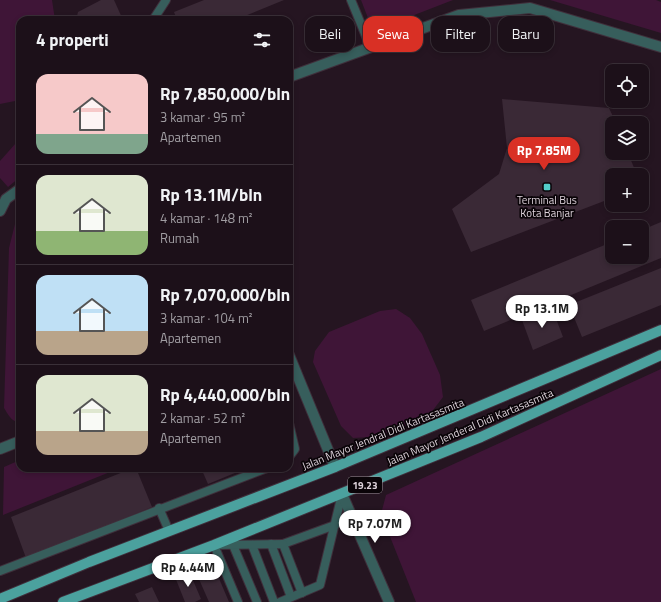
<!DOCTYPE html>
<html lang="id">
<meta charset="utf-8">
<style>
:root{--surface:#1c1019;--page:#251922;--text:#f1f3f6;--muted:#a09da2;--line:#3a3038;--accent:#d93025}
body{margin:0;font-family:"Titillium Web",sans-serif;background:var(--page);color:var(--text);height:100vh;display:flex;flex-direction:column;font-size:15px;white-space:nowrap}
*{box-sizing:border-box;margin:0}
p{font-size:13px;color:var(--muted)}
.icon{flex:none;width:22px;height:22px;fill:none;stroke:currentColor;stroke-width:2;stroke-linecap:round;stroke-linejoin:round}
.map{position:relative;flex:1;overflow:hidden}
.drawer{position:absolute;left:16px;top:16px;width:277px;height:456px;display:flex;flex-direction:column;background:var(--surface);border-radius:12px;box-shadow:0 2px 6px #0003,0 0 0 1px var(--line)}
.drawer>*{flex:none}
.hud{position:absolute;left:305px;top:16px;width:296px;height:36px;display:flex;gap:8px}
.tools{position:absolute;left:605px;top:64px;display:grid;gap:8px}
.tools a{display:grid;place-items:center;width:44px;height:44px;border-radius:8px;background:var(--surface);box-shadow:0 2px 6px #0003,0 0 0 1px var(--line);font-size:20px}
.price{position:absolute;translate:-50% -34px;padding:0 9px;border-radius:14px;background:#fff;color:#222;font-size:13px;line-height:26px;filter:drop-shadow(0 1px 2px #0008)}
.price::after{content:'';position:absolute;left:50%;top:24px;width:12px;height:9px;margin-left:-6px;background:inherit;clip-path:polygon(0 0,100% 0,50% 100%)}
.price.on{background:var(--accent);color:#fff}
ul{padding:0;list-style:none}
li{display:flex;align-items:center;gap:12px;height:100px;padding:0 20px}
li+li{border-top:1px solid var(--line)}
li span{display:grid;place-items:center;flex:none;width:112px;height:80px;border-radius:12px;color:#555}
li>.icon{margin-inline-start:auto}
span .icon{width:48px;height:48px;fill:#fffc;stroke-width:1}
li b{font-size:17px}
h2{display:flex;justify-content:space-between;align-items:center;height:48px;padding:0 20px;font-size:17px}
.tag{padding:0 14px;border-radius:12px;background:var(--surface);box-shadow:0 2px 6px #0003,0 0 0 1px var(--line);font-size:14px;line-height:36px}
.tag.on{background:var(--accent);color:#fff}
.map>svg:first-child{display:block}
</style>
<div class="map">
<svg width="661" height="602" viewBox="0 0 661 602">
<rect width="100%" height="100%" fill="#251521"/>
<!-- green -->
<g fill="#3f1537">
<polygon points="0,0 52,0 55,20 20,20 20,100 0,104"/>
<polygon points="361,0 453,0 373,31"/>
<polygon points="550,0 656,0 661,2 661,33"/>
<polygon points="20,142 20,177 8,187 0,178 0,161 16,143"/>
<path d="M20 211V422C11 422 8 414 4 408L9 248 17 216Z"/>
<polygon points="396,309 410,318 422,334 440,375 443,397 430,414 395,431 371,437 353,438 341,426 313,362 315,351 329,332 380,311"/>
<polygon points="661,369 661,602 416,602 381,514 386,495"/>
<polygon points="20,460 20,468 120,468 3,515 4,467"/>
</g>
<!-- building -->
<g fill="#3a2936">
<polygon points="101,0 114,0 123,20 76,20 78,12"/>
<polygon points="204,0 284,0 235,20 177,20 174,12"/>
<polygon points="502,99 609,108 616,123 612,123 612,153 628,153 637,175 612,175 612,198 471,252 452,209 499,174 507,148"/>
<polygon points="661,222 661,258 484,331 471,300 612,242 612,257 642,257 642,230"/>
<polygon points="661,268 661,305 582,337 569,305"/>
<polygon points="552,308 563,337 533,350 522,320"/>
<polygon points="133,468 136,468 152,507 26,558 11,517"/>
<polygon points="201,468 247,468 208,484"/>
<polygon points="212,562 229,602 209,602 195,570"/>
<polygon points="189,571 201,599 195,602 185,602 175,577"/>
<polygon points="152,587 159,602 139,602 135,594"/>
</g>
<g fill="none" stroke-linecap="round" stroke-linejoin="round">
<!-- service casing -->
<g stroke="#3f2f3b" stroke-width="10">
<g id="service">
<polyline points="351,0 370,46"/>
<polyline points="153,20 166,0"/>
<polyline points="289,423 295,449 289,457"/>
<polyline points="159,508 169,531"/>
<polyline points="271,544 291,597"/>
<polyline points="283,544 335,525"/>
<polyline points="233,545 257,602"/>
<polyline points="252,545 274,602"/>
<polyline points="0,571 267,468"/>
<polyline points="238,602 214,545 283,544 302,593"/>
<polyline points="280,602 320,585 342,494"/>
</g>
</g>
<!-- minor casing -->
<g stroke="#3f2f3b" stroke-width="12">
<g id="minor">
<polyline points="289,77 459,15 530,8 661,47"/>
<polyline points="0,211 6,199 20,189"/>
<polyline points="289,355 335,467"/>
<polyline points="0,449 20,441"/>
<polyline points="342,494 389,602"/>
</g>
</g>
<!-- primary casing -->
<g stroke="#3f2f3b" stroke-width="12">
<g id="primary">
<polyline points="0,599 89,562 335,467 661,330"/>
<polyline points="63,602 214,545 481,437 661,355"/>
</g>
</g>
<!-- service -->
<use href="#service" stroke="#375e5c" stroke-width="8"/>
<!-- minor -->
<use href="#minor" stroke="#375e5c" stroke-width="10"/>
<!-- primary -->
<use href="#primary" stroke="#4ba19e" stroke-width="10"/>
</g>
<!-- markers -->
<rect fill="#53cdca" stroke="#0a0408" stroke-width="1.5" x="543" y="183" width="8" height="8" rx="2"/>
<g text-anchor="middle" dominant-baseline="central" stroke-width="3.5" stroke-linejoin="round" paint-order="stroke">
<!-- shield labels -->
<rect fill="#0a0408" stroke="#9e949b" stroke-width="1" x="348" y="477" width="34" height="16" rx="3"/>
<g font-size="10" font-weight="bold" fill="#ddd2da">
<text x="365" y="485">19.23</text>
</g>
<!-- poi labels -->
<g font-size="11" fill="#ddd2da" stroke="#0a0408">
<text x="547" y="200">Terminal Bus<tspan x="547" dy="13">Kota Banjar</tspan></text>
</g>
<!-- street labels -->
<g font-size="11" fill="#ddd2da" stroke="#0a0408">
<text transform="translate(470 427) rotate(-23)">Jalan Mayor Jenderal Didi Kartasasmita</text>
<text transform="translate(383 434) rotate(-22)">Jalan Mayor Jendral Didi Kartasasmita</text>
</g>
</g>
</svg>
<div class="tools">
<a><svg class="icon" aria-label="locate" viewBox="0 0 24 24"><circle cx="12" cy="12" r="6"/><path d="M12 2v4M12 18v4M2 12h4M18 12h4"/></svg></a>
<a><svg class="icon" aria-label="layers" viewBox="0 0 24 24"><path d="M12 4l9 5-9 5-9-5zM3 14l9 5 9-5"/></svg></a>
<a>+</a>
<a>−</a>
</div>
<b class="price on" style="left:544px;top:171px">Rp 7.85M</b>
<b class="price" style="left:542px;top:329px">Rp 13.1M</b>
<b class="price" style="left:375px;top:544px">Rp 7.07M</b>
<b class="price" style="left:188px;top:588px">Rp 4.44M</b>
<div class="hud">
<a class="tag">Beli</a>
<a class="tag on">Sewa</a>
<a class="tag">Filter</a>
<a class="tag">Baru</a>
</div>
<section class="drawer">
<h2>4 properti<svg class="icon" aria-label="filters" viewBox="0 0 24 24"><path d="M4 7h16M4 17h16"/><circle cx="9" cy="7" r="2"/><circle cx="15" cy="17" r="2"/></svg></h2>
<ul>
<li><span style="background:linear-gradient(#f6c9c9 75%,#7fa58c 0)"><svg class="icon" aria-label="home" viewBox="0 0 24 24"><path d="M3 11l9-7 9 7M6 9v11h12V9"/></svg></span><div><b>Rp 7,850,000/bln</b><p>3 kamar · 95 m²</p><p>Apartemen</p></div></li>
<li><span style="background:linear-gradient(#dfe7d0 70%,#8fb573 0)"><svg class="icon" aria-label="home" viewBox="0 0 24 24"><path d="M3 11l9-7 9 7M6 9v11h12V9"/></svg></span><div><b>Rp 13.1M/bln</b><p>4 kamar · 148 m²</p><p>Rumah</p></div></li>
<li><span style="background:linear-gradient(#bfe0f5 70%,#b9a48a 0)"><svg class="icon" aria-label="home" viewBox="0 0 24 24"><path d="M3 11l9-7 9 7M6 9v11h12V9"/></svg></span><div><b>Rp 7,070,000/bln</b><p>3 kamar · 104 m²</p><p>Apartemen</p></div></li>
<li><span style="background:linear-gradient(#dfe7d0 70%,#b9a48a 0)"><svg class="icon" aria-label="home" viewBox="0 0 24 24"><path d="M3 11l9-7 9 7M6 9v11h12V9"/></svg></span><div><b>Rp 4,440,000/bln</b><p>2 kamar · 52 m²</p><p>Apartemen</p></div></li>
</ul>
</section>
</div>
